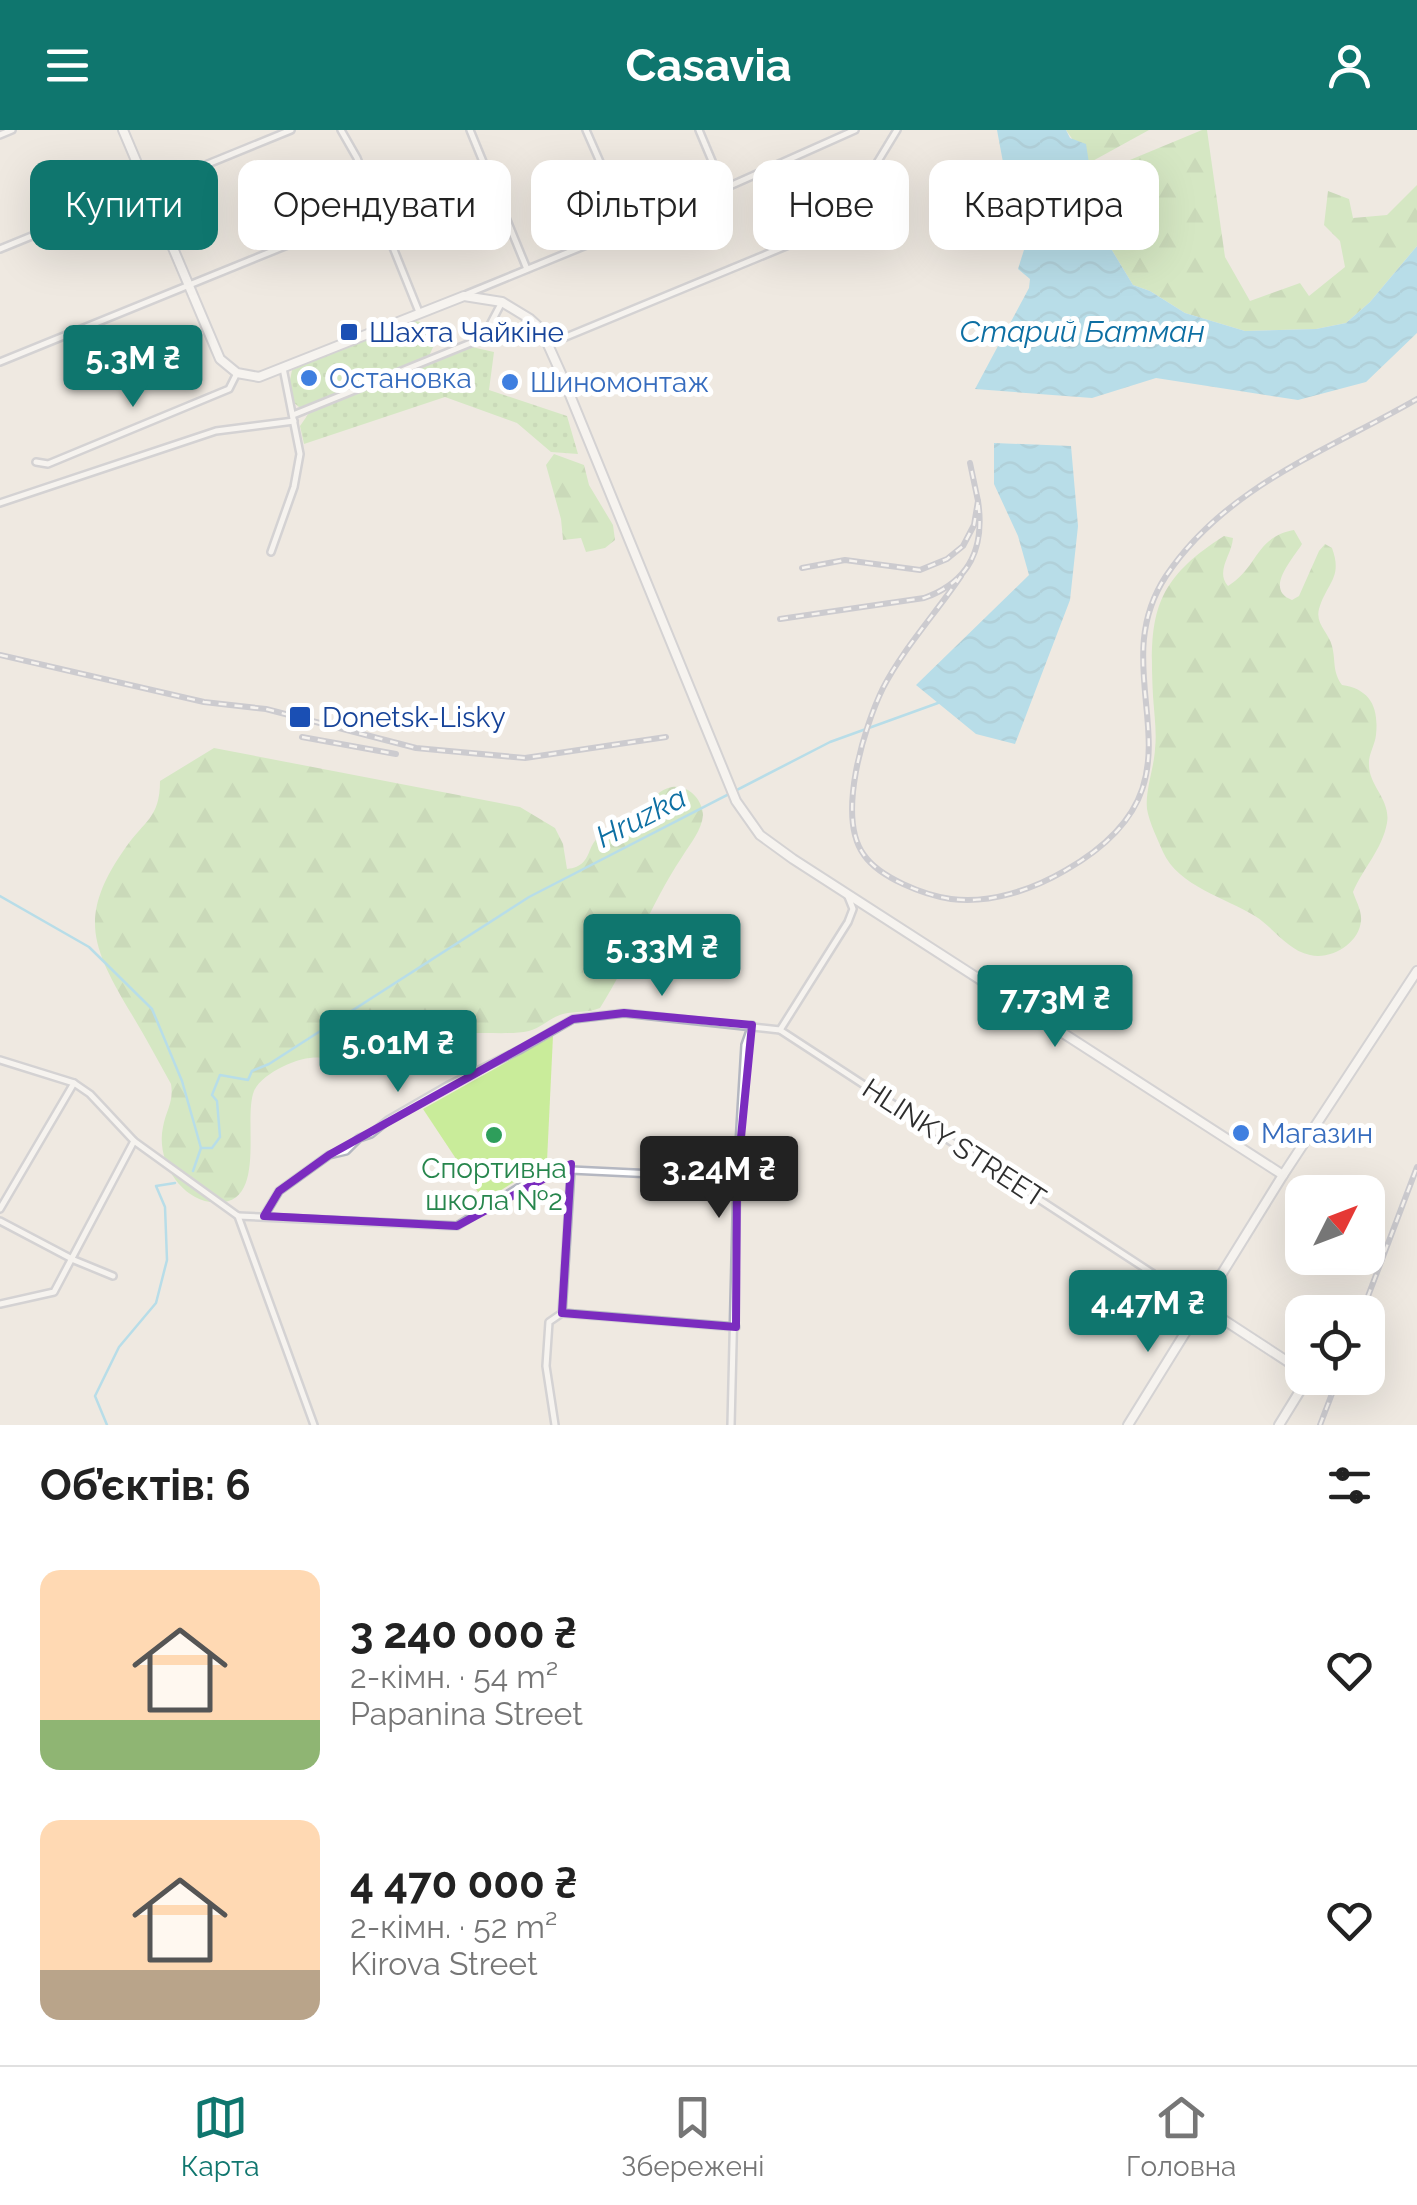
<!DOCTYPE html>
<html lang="uk">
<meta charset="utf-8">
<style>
:root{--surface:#fff;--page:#f2f2f2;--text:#222;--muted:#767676;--line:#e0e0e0;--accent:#0f766e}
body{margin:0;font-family:Raleway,sans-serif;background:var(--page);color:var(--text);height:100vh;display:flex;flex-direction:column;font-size:38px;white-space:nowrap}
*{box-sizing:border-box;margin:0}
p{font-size:32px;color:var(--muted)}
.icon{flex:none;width:55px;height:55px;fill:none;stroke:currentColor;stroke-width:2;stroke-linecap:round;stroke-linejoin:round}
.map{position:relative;height:1295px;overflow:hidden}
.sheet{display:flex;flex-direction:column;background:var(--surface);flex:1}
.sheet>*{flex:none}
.guide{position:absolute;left:30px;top:30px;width:1358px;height:90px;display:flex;gap:20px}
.needle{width:65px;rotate:48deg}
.tools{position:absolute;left:1285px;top:1045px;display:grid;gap:20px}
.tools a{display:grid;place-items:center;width:100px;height:100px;border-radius:20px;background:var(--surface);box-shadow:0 10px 40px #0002;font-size:50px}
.price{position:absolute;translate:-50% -85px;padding:0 22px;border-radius:10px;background:var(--accent);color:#fff;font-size:32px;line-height:65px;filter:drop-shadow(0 2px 5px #0008)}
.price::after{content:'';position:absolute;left:50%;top:60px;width:30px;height:22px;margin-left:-15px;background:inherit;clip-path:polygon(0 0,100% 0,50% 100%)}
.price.selected{background:#222;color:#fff}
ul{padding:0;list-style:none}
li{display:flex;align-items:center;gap:30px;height:250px;padding:0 40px}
li span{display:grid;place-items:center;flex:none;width:280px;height:200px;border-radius:20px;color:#555}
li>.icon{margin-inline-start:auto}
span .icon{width:120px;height:120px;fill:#fffc;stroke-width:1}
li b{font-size:42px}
h2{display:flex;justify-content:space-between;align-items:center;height:120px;padding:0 40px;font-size:42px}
.pill{padding:0 35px;border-radius:20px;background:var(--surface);box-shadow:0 10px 40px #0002;font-size:35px;line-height:90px}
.pill.selected{background:var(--accent);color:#fff}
header{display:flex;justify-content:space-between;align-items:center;height:130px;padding:0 40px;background:var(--accent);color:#fff;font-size:45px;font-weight:700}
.menu{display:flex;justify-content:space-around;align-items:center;height:140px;border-top:2px solid var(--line);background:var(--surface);font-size:28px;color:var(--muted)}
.menu a{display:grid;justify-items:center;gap:5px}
.menu .selected{color:var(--accent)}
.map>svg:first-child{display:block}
</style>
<header><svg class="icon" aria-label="menu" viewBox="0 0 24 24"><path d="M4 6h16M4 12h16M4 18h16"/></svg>Casavia<svg class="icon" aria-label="person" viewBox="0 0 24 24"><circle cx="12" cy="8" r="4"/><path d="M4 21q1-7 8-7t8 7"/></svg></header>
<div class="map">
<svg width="1417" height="1295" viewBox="0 0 1417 1295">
<defs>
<pattern id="grass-dots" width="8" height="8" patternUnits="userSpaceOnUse" patternTransform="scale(2.5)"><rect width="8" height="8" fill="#b6e59e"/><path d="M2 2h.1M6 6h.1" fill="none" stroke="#9dc588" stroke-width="1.8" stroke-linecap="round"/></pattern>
<pattern id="forest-firs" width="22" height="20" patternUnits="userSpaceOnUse" patternTransform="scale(2.5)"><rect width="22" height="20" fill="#b6e59e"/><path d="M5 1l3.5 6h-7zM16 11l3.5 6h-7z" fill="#9dc588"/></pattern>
<pattern id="water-waves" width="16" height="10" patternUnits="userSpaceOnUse" patternTransform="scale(2.5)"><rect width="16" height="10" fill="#75cff0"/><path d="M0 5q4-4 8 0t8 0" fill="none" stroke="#66b2ce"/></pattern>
</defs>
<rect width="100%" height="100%" fill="#efe9e1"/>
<!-- grass -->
<g fill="url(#grass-dots)">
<polygon points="412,190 427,194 435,213 429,226 311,276 299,277 293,272 290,250 292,240"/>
<polygon points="472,217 494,222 489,260 567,286 578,324 551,322 517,293 445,267 304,314 300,296 309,283"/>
</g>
<!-- forest -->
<g fill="url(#forest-firs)">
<polygon points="1066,0 1149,0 1089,33"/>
<polygon points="1202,0 1207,0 1225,127 1250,171 1300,153 1309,166 1345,137 1340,111 1324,95 1328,61 1349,69 1353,88 1387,85 1417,55 1417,116 1370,172 1346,193 1316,199 1245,201 1185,183 1150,161 1133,155 1110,117 1113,83 1106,47 1125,32"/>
<polygon points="554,324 584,335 589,355 613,395 615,410 605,418 586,422 581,408 563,410 561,389 546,335"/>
<path d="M1294 400 1302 414C1292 430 1264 460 1292 470L1299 466 1319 421 1325 414 1332 418C1343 448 1327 452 1319 479 1315 494 1329 503 1332 516 1336 531 1332 541 1342 555 1370 559 1379 577 1376 605 1375 615 1368 625 1369 635 1369 656 1391 670 1387 693 1382 720 1363 738 1353 762 1356 771 1362 781 1361 791 1359 813 1332 830 1310 825 1287 820 1274 798 1255 786 1226 768 1178 756 1163 722 1158 710 1149 692 1147 679 1145 661 1154 638 1155 619 1157 602 1154 583 1153 566 1149 485 1153 451 1224 406L1233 408C1232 425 1215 441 1228 456 1258 438 1255 407 1294 400Z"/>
<path d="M214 618 520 677 555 698 563 714 567 739C603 736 576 695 626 707 646 694 646 662 672 657 688 654 703 670 703 685 702 700 690 714 682 727 650 775 631 829 600 878 588 883 576 881 563 884 551 887 541 898 529 901 505 906 478 900 453 906 436 910 420 917 404 925 397 929 392 935 385 936 344 946 334 912 282 937 272 942 259 950 254 961 242 991 270 1081 210 1072 178 1067 156 1028 163 997 166 980 174 972 171 954 157 929 144 904 129 880 91 815 78 785 126 717 144 691 160 688 160 651Z"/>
</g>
<!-- pitch -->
<polygon fill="#c9ec9a" points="553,906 547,1031 484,1071 423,979"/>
<!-- water -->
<g fill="url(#water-waves)">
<polygon points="997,0 1066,0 1070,8 1086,14 1089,33 1106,47 1113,84 1110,117 1133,155 1150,161 1185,183 1245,201 1316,199 1346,193 1370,172 1417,116 1417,203 1366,252 1298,270 1156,248 1092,268 975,259 1029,158 1030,149 1018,139 1028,107 1022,82 1005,43"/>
<polygon points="994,313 1071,316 1078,396 1070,470 1015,614 976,604 916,555 1029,445 1018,406 994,354"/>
</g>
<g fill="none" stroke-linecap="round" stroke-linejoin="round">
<!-- stream -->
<g stroke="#75cff0" stroke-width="2.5">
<polyline points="0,766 89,817 152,879 182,951 201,1018"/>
<polyline points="193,1041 201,1018 212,1018 220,1007 217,971 212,965 220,945 248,950 252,941 269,934 529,767 830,612 938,573"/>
<polyline points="107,1295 95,1266 119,1217 156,1173 167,1130 165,1077 156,1056 175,1053"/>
</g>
<!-- minor casing -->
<g stroke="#b4b7c1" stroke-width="10">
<g id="minor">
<polyline points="341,0 357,28 419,182"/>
<polyline points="470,0 527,139"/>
<polyline points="586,0 629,98"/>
<polyline points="699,0 723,57"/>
<polyline points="0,5 12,0"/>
<polyline points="0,119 291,0"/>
<polyline points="467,164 723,59 855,0"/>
<polyline points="549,214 808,107 858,64 897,0"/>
<polyline points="0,232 376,79"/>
<polyline points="293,285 483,208 502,172"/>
<polyline points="36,332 48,334 229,259 237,243"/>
<polyline points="0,373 216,301 294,291"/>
<polyline points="271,422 294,357 300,324 283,238"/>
<polyline points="780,900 848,792 853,779 847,764"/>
<polyline points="0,930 74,953 90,964 134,1011 238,1086"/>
<polyline points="0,1079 74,953"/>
<polyline points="238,1086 457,1096 534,1048 571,1040 737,1048"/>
<polyline points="238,1086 314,1295"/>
<polyline points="264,1086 279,1061 329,1025 346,1021 359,1008 371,1004 388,990 447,956 521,919 573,889 624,883 780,900 1201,1175"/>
<polyline points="0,1091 74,1130 113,1146"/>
<polyline points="0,1174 54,1162 134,1011"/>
<polyline points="562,1183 736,1197"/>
<polyline points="562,1183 571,1040"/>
<polyline points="555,1295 546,1236 549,1192 562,1183"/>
<polyline points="731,1295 737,1048 745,915 752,895"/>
</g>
</g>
<!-- tertiary casing -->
<g stroke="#b4b7c1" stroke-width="12">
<g id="tertiary">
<polyline points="123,0 220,229 237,243 259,247 464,166 502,172 530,189 541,199 563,248 736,671 760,705 793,729 1283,1045"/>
<polyline points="1201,1175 1302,1241"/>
<polyline points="1128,1295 1283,1045 1417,841"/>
<polyline points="1279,1295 1303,1256 1303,1248"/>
</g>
</g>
<!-- minor -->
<use href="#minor" stroke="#fff" stroke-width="5"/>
<!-- tertiary -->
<use href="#tertiary" stroke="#fff" stroke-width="8"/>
<!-- rail casing -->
<g stroke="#a3a6b8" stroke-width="6">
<g id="rail">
<polyline points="802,438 845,430 920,440 947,429 963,416 974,395 978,371 970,333"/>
<path d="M961 446C936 483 903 519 883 558 864 597 836 687 864 725 880 748 924 765 951 769 990 774 1032 760 1066 740 1221 651 1097 551 1166 446 1226 356 1327 321 1417 269"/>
<path d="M780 489 924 468C970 452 985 417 978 371"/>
<polyline points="0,525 204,572 266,579 416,618 525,628 666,607"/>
<polyline points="302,607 396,624"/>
<polyline points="1362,1182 1417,1037"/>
<polyline points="1320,1295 1338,1248"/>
</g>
</g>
<!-- rail -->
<use href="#rail" stroke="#fff" stroke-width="2.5" stroke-dasharray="8" stroke-linecap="butt"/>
</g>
<!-- marked area -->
<path d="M0 0H1417V1295H0ZM624 883 752 895 737 1048 736 1197 562 1183 571 1034 457 1096 264 1086 279 1061 329 1025 573 889Z" fill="#efe9e1" fill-opacity=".55" fill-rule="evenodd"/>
<path fill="none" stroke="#7b2cbf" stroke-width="8" stroke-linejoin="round" d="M624 883 752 895 737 1048 736 1197 562 1183 571 1034 457 1096 264 1086 279 1061 329 1025 573 889Z"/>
<!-- markers -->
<g fill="#1a4fb4" stroke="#fff" stroke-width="4">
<rect x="339" y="192" width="20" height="20" rx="5"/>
<rect x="288" y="575" width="24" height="24" rx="5"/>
</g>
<g fill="#3f7fe0" stroke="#fff" stroke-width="4">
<circle cx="309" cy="248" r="10"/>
<circle cx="510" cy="252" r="10"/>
<circle cx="1241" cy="1003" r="10"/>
</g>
<circle fill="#2e9e5b" stroke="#fff" stroke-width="4" cx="494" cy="1005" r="10"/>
<g text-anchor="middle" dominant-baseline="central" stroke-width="10" stroke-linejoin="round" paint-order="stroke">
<!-- transit labels -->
<g font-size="28" fill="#164399" stroke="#fff" text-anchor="start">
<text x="369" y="202">Шахта Чайкіне</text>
<text x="322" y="587">Donetsk-Lisky</text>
</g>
<!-- shop labels -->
<g font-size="28" fill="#366cbe" stroke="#fff" text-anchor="start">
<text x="329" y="248">Остановка</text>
<text x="530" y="252">Шиномонтаж</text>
<text x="1261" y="1003">Магазин</text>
</g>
<!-- street labels -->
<g font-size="28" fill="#2e2e2e" stroke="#fff">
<text transform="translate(954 1013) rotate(33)">HLINKY STREET</text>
</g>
<!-- leisure labels -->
<g font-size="28" fill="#27864d" stroke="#fff">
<text x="494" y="1038">Спортивна<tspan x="494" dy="32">школа №2</tspan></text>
</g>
<!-- water labels -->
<g font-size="30" font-style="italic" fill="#0d6fa3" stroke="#fff">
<text x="1082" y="201">Старий Батман</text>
<text transform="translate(641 687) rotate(-27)">Hruzka</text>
</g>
</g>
</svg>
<div class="tools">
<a><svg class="needle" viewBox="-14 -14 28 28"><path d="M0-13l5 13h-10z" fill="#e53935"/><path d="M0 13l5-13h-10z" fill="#767676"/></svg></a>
<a><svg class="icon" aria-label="locate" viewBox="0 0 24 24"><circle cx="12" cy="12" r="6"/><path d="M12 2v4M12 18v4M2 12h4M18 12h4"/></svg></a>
</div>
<b class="price" style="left:133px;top:280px">5.3M ₴</b>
<b class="price" style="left:662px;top:869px">5.33M ₴</b>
<b class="price" style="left:1055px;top:920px">7.73M ₴</b>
<b class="price" style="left:398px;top:965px">5.01M ₴</b>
<b class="price selected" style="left:719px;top:1091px">3.24M ₴</b>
<b class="price" style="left:1148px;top:1225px">4.47M ₴</b>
<div class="guide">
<a class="pill selected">Купити</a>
<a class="pill">Орендувати</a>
<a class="pill">Фільтри</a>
<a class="pill">Нове</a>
<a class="pill">Квартира</a>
</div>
</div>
<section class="sheet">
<h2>Об’єктів: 6<svg class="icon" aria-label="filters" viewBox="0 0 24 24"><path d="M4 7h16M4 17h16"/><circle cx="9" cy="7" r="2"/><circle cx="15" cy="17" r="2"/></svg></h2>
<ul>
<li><span style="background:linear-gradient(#ffd9b3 75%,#8fb573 0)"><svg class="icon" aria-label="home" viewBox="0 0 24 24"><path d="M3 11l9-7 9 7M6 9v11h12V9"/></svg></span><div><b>3 240 000 ₴</b><p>2-кімн. · 54 m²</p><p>Papanina Street</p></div><svg class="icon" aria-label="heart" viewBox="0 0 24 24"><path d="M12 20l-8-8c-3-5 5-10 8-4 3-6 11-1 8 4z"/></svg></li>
<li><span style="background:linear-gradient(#ffd9b3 75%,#b9a48a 0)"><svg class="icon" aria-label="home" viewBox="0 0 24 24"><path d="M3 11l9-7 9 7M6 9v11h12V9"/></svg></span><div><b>4 470 000 ₴</b><p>2-кімн. · 52 m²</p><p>Kirova Street</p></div><svg class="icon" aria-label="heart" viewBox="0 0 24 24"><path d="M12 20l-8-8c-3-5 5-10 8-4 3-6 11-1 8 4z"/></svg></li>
</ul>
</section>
<nav class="menu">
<a class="selected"><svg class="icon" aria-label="map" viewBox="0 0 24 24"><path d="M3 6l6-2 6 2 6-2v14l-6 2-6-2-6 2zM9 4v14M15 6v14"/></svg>Карта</a>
<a><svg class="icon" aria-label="saved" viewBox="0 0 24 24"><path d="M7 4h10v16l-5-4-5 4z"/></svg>Збережені</a>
<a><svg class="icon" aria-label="home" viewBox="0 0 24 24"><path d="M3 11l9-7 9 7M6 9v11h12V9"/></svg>Головна</a>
</nav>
